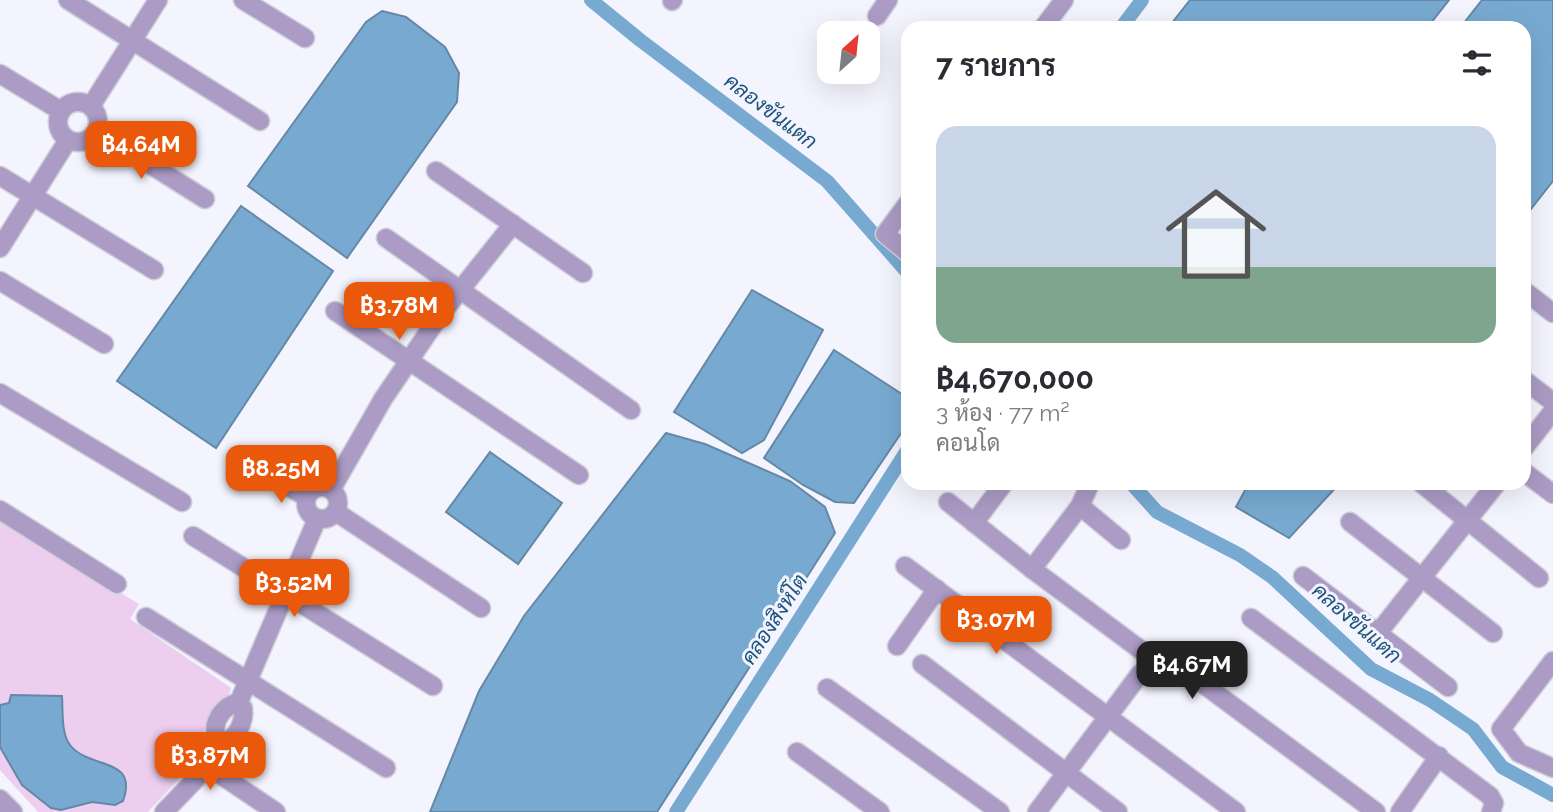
<!DOCTYPE html>
<html lang="th">
<meta charset="utf-8">
<style>
:root{--surface:#fff;--page:#f2f2f3;--text:#2b2b33;--muted:#7c7c81;--accent:#ea580c}
body{margin:0;font-family:Raleway,Sarabun,sans-serif;background:var(--page);color:var(--text);height:100vh;display:flex;flex-direction:column;font-size:26px;white-space:nowrap}
*{box-sizing:border-box;margin:0}
p{font-size:23px;color:var(--muted)}
.icon{flex:none;width:38px;height:38px;fill:none;stroke:currentColor;stroke-width:2;stroke-linecap:round;stroke-linejoin:round}
.map{position:relative;flex:1;overflow:hidden}
.side{position:absolute;left:901px;top:21px;width:630px;height:469px;display:flex;flex-direction:column;background:var(--surface);border-radius:21px;box-shadow:0 7px 28px #0002}
.side>*{flex:none}
.needle{width:46px;rotate:27deg}
.fabs{position:absolute;left:817px;top:21px;display:grid;gap:14px}
.fabs a{display:grid;place-items:center;width:63px;height:63px;border-radius:14px;background:var(--surface);box-shadow:0 7px 28px #0002;font-size:35px}
.price{position:absolute;translate:-50% -60px;padding:0 16px;border-radius:14px;background:var(--accent);color:#fff;font-size:23px;line-height:46px;filter:drop-shadow(0 2px 4px #0008)}
.price::after{content:'';position:absolute;left:50%;top:42px;width:21px;height:16px;margin-left:-10px;background:inherit;clip-path:polygon(0 0,100% 0,50% 100%)}
.price.selected{background:#222;color:#fff}
ul{padding:0;list-style:none}
li{display:grid;align-content:center;gap:14px;height:371px;padding:0 35px}
li span{display:grid;place-items:center;height:217px;border-radius:21px;color:#555}
li>.icon{margin-inline-start:auto}
span .icon{width:126px;height:126px;fill:#fffc;stroke-width:1}
li b{font-size:30px}
h2{display:flex;justify-content:space-between;align-items:center;height:84px;padding:0 35px;font-size:30px}
.map>svg:first-child{display:block}
</style>
<div class="map">
<svg width="1553" height="812" viewBox="0 0 1553 812">
<rect width="100%" height="100%" fill="#f3f4fe"/>
<!-- green -->
<polygon fill="#eeceef" points="0,520 139,604 130,619 231,688 228,696 216,706 204,731 205,745 190,767 148,812 38,812 0,770"/>
<!-- water -->
<g fill="#78aad1" stroke="#6488a6" stroke-width="2">
<polygon points="1190,0 1449,0 1427,28 1168,28"/>
<polygon points="1482,0 1553,0 1553,181 1524,218 1524,28 1460,28"/>
<polygon points="382,11 406,17 445,47 459,73 457,102 347,258 248,186 366,22"/>
<polygon points="241,206 333,271 216,448 117,381"/>
<polygon points="752,290 823,330 764,440 742,453 674,412"/>
<polygon points="834,350 908,398 908,423 854,503 835,502 803,485 764,458"/>
<polygon points="666,433 705,444 790,481 825,507 835,533 657,812 430,812 479,691 524,616"/>
<polygon points="490,452 562,503 518,564 446,512"/>
<polygon points="1249,483 1340,483 1289,538 1236,507"/>
<path d="M11 695 62 696C63 710 61 734 70 745 89 770 139 756 123 801L115 805 92 802 61 810 51 808 37 797 22 785 0 747V705L9 703Z"/>
</g>
<g fill="none" stroke-linecap="round" stroke-linejoin="round">
<!-- canal -->
<g stroke="#78aad1" stroke-width="14">
<polyline points="591,0 640,40 827,181 908,273"/>
<polyline points="1121,28 1142,0"/>
<polyline points="1131,483 1157,512 1240,555 1272,577 1371,669 1430,700 1473,729 1502,767 1553,795"/>
<polyline points="676,812 908,449"/>
</g>
<!-- minor casing -->
<g stroke="#cdced8" stroke-width="21">
<g id="minor">
<polyline points="68,0 260,121"/>
<polyline points="243,0 305,38"/>
<polyline points="672,1 673,0"/>
<polyline points="877,16 888,0"/>
<polyline points="1043,28 1064,0"/>
<polyline points="0,74 61,111"/>
<circle cx="78" cy="122" r="20"/>
<polyline points="91,106 158,0"/>
<polyline points="97,131 205,199"/>
<polyline points="436,171 583,273"/>
<polyline points="0,176 154,270"/>
<polyline points="908,203 885,234 908,253"/>
<polyline points="386,238 631,410"/>
<polyline points="0,248 68,140"/>
<polyline points="0,281 104,344"/>
<polyline points="1527,293 1553,313"/>
<polyline points="335,311 579,475"/>
<polyline points="1524,380 1553,402"/>
<polyline points="0,393 182,502"/>
<polyline points="1524,448 1553,411"/>
<polyline points="1524,472 1553,494"/>
<polyline points="276,479 306,497"/>
<polyline points="1421,483 1539,578"/>
<circle cx="322" cy="503" r="16"/>
<polyline points="331,490 383,399 438,318 513,224"/>
<polyline points="948,502 1032,569 1161,665"/>
<polyline points="1080,506 1121,540"/>
<polyline points="0,510 117,584"/>
<polyline points="336,512 481,608"/>
<polyline points="1350,522 1493,633"/>
<polyline points="974,523 1004,483"/>
<polyline points="193,536 433,686"/>
<polyline points="905,566 1236,812"/>
<polyline points="1032,569 1080,506 1090,484"/>
<polyline points="1303,576 1448,687"/>
<polyline points="146,617 386,768"/>
<polyline points="1251,618 1490,796 1494,803 1491,812"/>
<polyline points="1378,633 1497,483"/>
<polyline points="897,646 937,589"/>
<polyline points="1553,661 1501,729 1519,753 1553,768"/>
<polyline points="922,664 1118,812"/>
<polyline points="827,688 1000,812"/>
<path d="M233 704 243 708C245 722 237 738 223 743 207 731 219 710 233 704Z"/>
<polyline points="238,704 317,519"/>
<polyline points="797,752 880,812"/>
<polyline points="206,765 276,812"/>
<polyline points="0,799 13,812"/>
<polyline points="164,812 195,780 221,742"/>
<path d="M1037 812 1139 675C1154 662 1170 663 1187 672L1376 812"/>
<polyline points="1400,812 1439,756"/>
</g>
</g>
<!-- minor -->
<use href="#minor" stroke="#ac9bc5" stroke-width="18"/>
</g>
<g text-anchor="middle" dominant-baseline="central" stroke-width="6" stroke-linejoin="round" paint-order="stroke">
<!-- water labels -->
<g font-size="21" font-style="italic" fill="#1d557c" stroke="#f3f4fe">
<text transform="translate(771 111) rotate(37)">คลองขันแตก</text>
<text transform="translate(774 619) rotate(-57)">คลองสิงห์โต</text>
<text transform="translate(1357 623) rotate(41)">คลองขันแตก</text>
</g>
</g>
</svg>
<div class="fabs">
<a><svg class="needle" viewBox="-14 -14 28 28"><path d="M0-13l5 13h-10z" fill="#e53935"/><path d="M0 13l5-13h-10z" fill="#7c7c81"/></svg></a>
</div>
<b class="price" style="left:141px;top:181px">฿4.64M</b>
<b class="price" style="left:399px;top:342px">฿3.78M</b>
<b class="price" style="left:281px;top:505px">฿8.25M</b>
<b class="price" style="left:294px;top:619px">฿3.52M</b>
<b class="price" style="left:996px;top:656px">฿3.07M</b>
<b class="price selected" style="left:1192px;top:701px">฿4.67M</b>
<b class="price" style="left:210px;top:792px">฿3.87M</b>
<section class="side">
<h2>7 รายการ<svg class="icon" aria-label="filters" viewBox="0 0 24 24"><path d="M4 7h16M4 17h16"/><circle cx="9" cy="7" r="2"/><circle cx="15" cy="17" r="2"/></svg></h2>
<ul>
<li><span style="background:linear-gradient(#c9d6e8 65%,#7fa58c 0)"><svg class="icon" aria-label="home" viewBox="0 0 24 24"><path d="M3 11l9-7 9 7M6 9v11h12V9"/></svg></span><div><b>฿4,670,000</b><p>3 ห้อง · 77 m²</p><p>คอนโด</p></div></li>
</ul>
</section>
</div>
